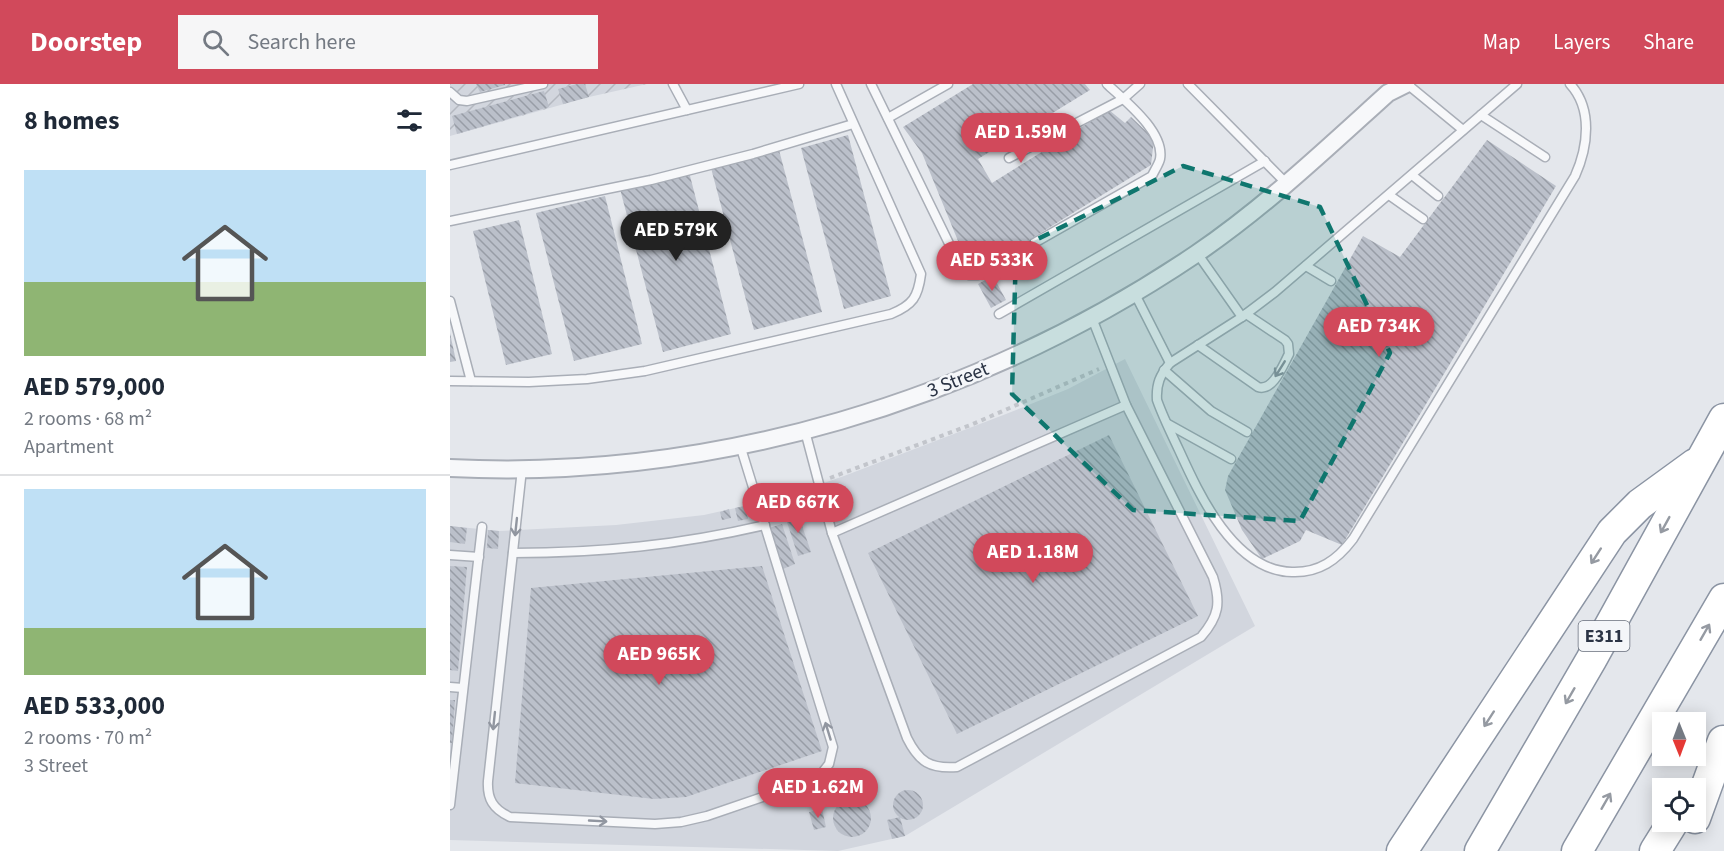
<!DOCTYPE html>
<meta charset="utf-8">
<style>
:root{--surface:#fff;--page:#f6f6f7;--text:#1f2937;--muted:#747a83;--line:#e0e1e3;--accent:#d1495b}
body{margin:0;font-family:"Source Sans 3",sans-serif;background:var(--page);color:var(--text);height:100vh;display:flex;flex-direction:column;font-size:22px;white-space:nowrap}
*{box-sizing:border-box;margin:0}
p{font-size:20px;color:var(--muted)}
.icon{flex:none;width:33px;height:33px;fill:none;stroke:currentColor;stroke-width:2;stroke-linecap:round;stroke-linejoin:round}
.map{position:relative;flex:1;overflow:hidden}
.side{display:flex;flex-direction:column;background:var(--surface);width:450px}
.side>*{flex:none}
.needle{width:39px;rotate:179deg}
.fabs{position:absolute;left:1202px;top:628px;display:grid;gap:12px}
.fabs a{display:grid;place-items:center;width:54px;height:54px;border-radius:0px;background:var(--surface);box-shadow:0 3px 15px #0003;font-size:30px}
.price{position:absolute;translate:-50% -51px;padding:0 14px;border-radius:21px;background:var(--accent);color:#fff;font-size:20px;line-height:39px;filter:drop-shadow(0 2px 3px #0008)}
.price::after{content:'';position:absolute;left:50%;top:36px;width:18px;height:14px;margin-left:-9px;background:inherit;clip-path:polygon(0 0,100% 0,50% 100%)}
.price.selected{background:#222;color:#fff}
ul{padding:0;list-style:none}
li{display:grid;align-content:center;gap:12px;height:318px;padding:0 24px}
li+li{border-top:2px solid var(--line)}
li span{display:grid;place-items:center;height:186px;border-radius:0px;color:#555}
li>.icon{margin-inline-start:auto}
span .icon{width:108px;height:108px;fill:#fffc;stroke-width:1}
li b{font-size:26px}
h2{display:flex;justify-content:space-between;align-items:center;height:72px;padding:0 24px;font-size:26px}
header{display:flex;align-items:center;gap:36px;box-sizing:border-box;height:84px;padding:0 30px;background:var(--accent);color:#fff}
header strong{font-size:28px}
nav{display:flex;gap:33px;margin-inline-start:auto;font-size:21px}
.search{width:420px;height:54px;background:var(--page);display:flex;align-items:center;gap:15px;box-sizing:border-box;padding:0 21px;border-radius:0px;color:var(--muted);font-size:22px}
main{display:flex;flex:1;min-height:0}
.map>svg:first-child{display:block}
</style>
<header>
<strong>Doorstep</strong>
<div class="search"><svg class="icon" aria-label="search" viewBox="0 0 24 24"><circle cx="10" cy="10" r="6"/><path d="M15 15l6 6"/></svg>Search here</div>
<nav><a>Map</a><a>Layers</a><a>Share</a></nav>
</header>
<main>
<section class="side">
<h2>8 homes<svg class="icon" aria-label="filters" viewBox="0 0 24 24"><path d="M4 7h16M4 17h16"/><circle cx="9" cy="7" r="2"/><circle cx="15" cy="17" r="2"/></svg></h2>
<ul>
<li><span style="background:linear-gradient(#bfe0f5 60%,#8fb573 0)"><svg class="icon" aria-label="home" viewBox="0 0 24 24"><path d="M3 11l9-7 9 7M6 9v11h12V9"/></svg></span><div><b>AED 579,000</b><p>2 rooms · 68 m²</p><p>Apartment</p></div></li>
<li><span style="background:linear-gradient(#bfe0f5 75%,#8fb573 0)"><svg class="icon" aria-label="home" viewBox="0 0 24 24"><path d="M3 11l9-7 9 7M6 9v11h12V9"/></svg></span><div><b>AED 533,000</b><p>2 rooms · 70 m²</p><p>3 Street</p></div></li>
</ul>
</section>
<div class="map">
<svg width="1274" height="767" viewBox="0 0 1274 767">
<defs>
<pattern id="industrial-furrows" width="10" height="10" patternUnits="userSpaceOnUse" patternTransform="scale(1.5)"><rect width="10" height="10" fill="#d2d6de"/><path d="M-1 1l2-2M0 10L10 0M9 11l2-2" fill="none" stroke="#b4b8c0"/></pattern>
<pattern id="building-back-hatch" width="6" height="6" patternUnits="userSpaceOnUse" patternTransform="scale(1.5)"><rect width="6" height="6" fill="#bbc0ca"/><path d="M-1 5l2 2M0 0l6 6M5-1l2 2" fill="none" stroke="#989da6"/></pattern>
</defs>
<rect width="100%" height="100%" fill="#e4e7ec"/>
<!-- built -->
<polygon fill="#d2d6de" points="675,275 805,542 455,752 388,767 0,756 0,442 49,447 166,441 254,431 330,414 394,392 556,330 618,305"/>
<!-- industrial -->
<polygon fill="url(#industrial-furrows)" points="0,0 197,0 139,13 0,52"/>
<!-- building -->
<g fill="url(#building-back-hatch)">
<polygon points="26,0 55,0 55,1 30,8"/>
<polygon points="127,0 135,0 139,13 113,20 108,5"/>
<polygon points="523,0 635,0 640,6 528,75 542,99 659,26 675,39 681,33 704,55 701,81 522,191 472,69 453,43"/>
<polygon points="94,7 99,23 7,50 2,32"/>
<polygon points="398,51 441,212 394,225 351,64"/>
<polygon points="1037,56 1106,102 892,461 856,446 850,457 812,475 792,446 775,406 778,392 913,152 950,173"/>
<polygon points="329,66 372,228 304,246 261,84"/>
<polygon points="239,88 281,250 213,268 170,105"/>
<polygon points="155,112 192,260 124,277 86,129"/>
<polygon points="69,136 102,270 56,281 23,147"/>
<polygon points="543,192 556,216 541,224 528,200"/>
<polygon points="0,249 6,277 0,278"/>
<polygon points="659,351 748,532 507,650 418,469"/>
<polygon points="356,405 362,419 351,423 345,409"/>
<polygon points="295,422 298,435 288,437 285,424"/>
<polygon points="279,425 281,434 272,436 270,428"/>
<polygon points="347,427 361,468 348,472 335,432"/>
<polygon points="332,440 345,480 333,485 319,444"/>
<polygon points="0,442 17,444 15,460 0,458"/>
<polygon points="38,446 49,447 48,465 37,464"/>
<polygon points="0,482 17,483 8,587 0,586"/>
<polygon points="312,482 372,667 236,713 204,715 65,699 81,504"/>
<polygon points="0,616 5,616 2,659 0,659"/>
<circle cx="458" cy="721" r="15"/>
<circle cx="402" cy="734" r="19"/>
<polygon points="372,725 376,743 364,746 359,728"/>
<polygon points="450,733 455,752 442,755 437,736"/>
</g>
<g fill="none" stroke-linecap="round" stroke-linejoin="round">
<!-- lane casing -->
<g stroke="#a9aeb7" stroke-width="11">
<g id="lane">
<polyline points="223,0 237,26"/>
<path d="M421 0 512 186 519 191H528L702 92C704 87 709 80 710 75 715 48 675 17 657 0"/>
<polyline points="738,0 837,100"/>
<polyline points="957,0 1013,46"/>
<path d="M1067 0 825 208 792 233 720 279C710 291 706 300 707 316 713 333 721 349 729 366 749 410 784 487 842 488 869 489 887 476 903 455L1125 92C1138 63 1143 25 1120 0"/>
<polyline points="0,8 9,16 17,17 93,0"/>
<polyline points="1031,31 1095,73"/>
<polyline points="438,34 498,0"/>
<polyline points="559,74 673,15 690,0"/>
<polyline points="0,81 349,0"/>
<polyline points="962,91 988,112"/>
<polyline points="939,111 973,135"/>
<polyline points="0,137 201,96 303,70 403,40"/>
<polyline points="747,169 792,233"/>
<polyline points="856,182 881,197"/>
<polyline points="685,210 720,279"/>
<polyline points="0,217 21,297"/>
<polyline points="549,230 815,77"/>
<path d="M748 261 808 303C823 308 833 281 839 270L838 260 835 256 796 230"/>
<polyline points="714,286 761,327 797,348"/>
<path d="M0 297 79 298 137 295 195 287 441 230C463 221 468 213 471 190L386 0"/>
<polyline points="718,340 781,375"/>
<path d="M355 347 382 449 457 654C469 678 480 685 507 683L751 553C769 532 771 519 763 493L676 321 642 234"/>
<path d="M72 385 38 697C37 715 43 725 60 733L205 740 231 738 257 732 368 694 379 680 383 663 290 361"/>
<polyline points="382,449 676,321"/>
<path d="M63 469C151 469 229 461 315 441"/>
<polyline points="0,471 29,473"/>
<polyline points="0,603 13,604"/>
<polyline points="0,721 32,443"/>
</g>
</g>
<!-- street casing -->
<g stroke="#a9aeb7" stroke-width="20">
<path id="street" d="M0 384C263 397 528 317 746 170 815 123 876 65 938 9L956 0"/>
</g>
<!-- highway casing -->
<g stroke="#8b94a3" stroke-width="33">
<g id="highway">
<polyline points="1245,734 1273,657"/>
<polyline points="952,767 1162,448 1190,420 1245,380"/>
<polyline points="1030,767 1141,576 1274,335"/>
<polyline points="1127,767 1274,515"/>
<polyline points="1205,767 1223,738"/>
</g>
</g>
<!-- path -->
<polyline stroke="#c2c5cb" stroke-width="4" stroke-dasharray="4.5 4.5" stroke-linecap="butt" points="380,394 523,340 649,285"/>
<!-- lane -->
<use href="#lane" stroke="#f7f8fa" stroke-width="8"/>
<!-- street -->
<use href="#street" stroke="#f7f8fa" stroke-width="16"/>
<!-- highway -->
<use href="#highway" stroke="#fff" stroke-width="30"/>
</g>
<!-- one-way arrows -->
<defs><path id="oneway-shaft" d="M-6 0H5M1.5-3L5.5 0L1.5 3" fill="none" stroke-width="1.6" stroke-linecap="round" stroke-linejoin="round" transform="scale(1.5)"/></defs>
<g stroke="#9196a0">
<use href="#oneway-shaft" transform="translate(830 285) rotate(122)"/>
<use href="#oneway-shaft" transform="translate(66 443) rotate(96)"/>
<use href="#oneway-shaft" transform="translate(44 637) rotate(96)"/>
<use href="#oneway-shaft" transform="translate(378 647) rotate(-107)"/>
<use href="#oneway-shaft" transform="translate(148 737) rotate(3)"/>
</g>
<g stroke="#959aa2">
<use href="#oneway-shaft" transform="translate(1215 441) rotate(119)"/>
<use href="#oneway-shaft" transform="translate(1146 472) rotate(123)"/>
<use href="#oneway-shaft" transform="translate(1255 548) rotate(-60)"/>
<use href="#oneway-shaft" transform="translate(1120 612) rotate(120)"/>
<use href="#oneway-shaft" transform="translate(1039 635) rotate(123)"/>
<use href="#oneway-shaft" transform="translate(1156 717) rotate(-60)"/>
</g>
<!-- marked area -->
<path fill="#0f766e" fill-opacity="0.2" stroke="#0f766e" stroke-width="4.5" stroke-dasharray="12 8" stroke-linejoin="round" d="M733 82 870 123 940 269 850 437 683 426 562 310 566 166Z"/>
<g text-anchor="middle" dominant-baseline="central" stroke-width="5" stroke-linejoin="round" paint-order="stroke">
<!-- shield labels -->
<rect fill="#f4f6f9" stroke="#676e7b" stroke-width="1.5" x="1128.5" y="537" width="51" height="30" rx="4.5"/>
<g font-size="18" font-weight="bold" fill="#2b3445">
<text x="1154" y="552">E311</text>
</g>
<!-- street labels -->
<g font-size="20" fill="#2b3445" stroke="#f4f6f9">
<text transform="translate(508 296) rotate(-22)">3 Street</text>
</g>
</g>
</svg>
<div class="fabs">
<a><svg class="needle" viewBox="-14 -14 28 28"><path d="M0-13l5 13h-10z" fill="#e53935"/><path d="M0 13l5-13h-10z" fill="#747a83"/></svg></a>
<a><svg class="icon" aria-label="locate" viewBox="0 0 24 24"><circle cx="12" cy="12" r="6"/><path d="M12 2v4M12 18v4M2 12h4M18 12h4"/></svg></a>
</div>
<b class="price" style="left:571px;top:80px">AED 1.59M</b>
<b class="price selected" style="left:226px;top:178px">AED 579K</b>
<b class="price" style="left:542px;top:208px">AED 533K</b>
<b class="price" style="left:929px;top:274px">AED 734K</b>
<b class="price" style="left:348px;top:450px">AED 667K</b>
<b class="price" style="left:583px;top:500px">AED 1.18M</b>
<b class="price" style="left:209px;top:602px">AED 965K</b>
<b class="price" style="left:368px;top:735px">AED 1.62M</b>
</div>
</main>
